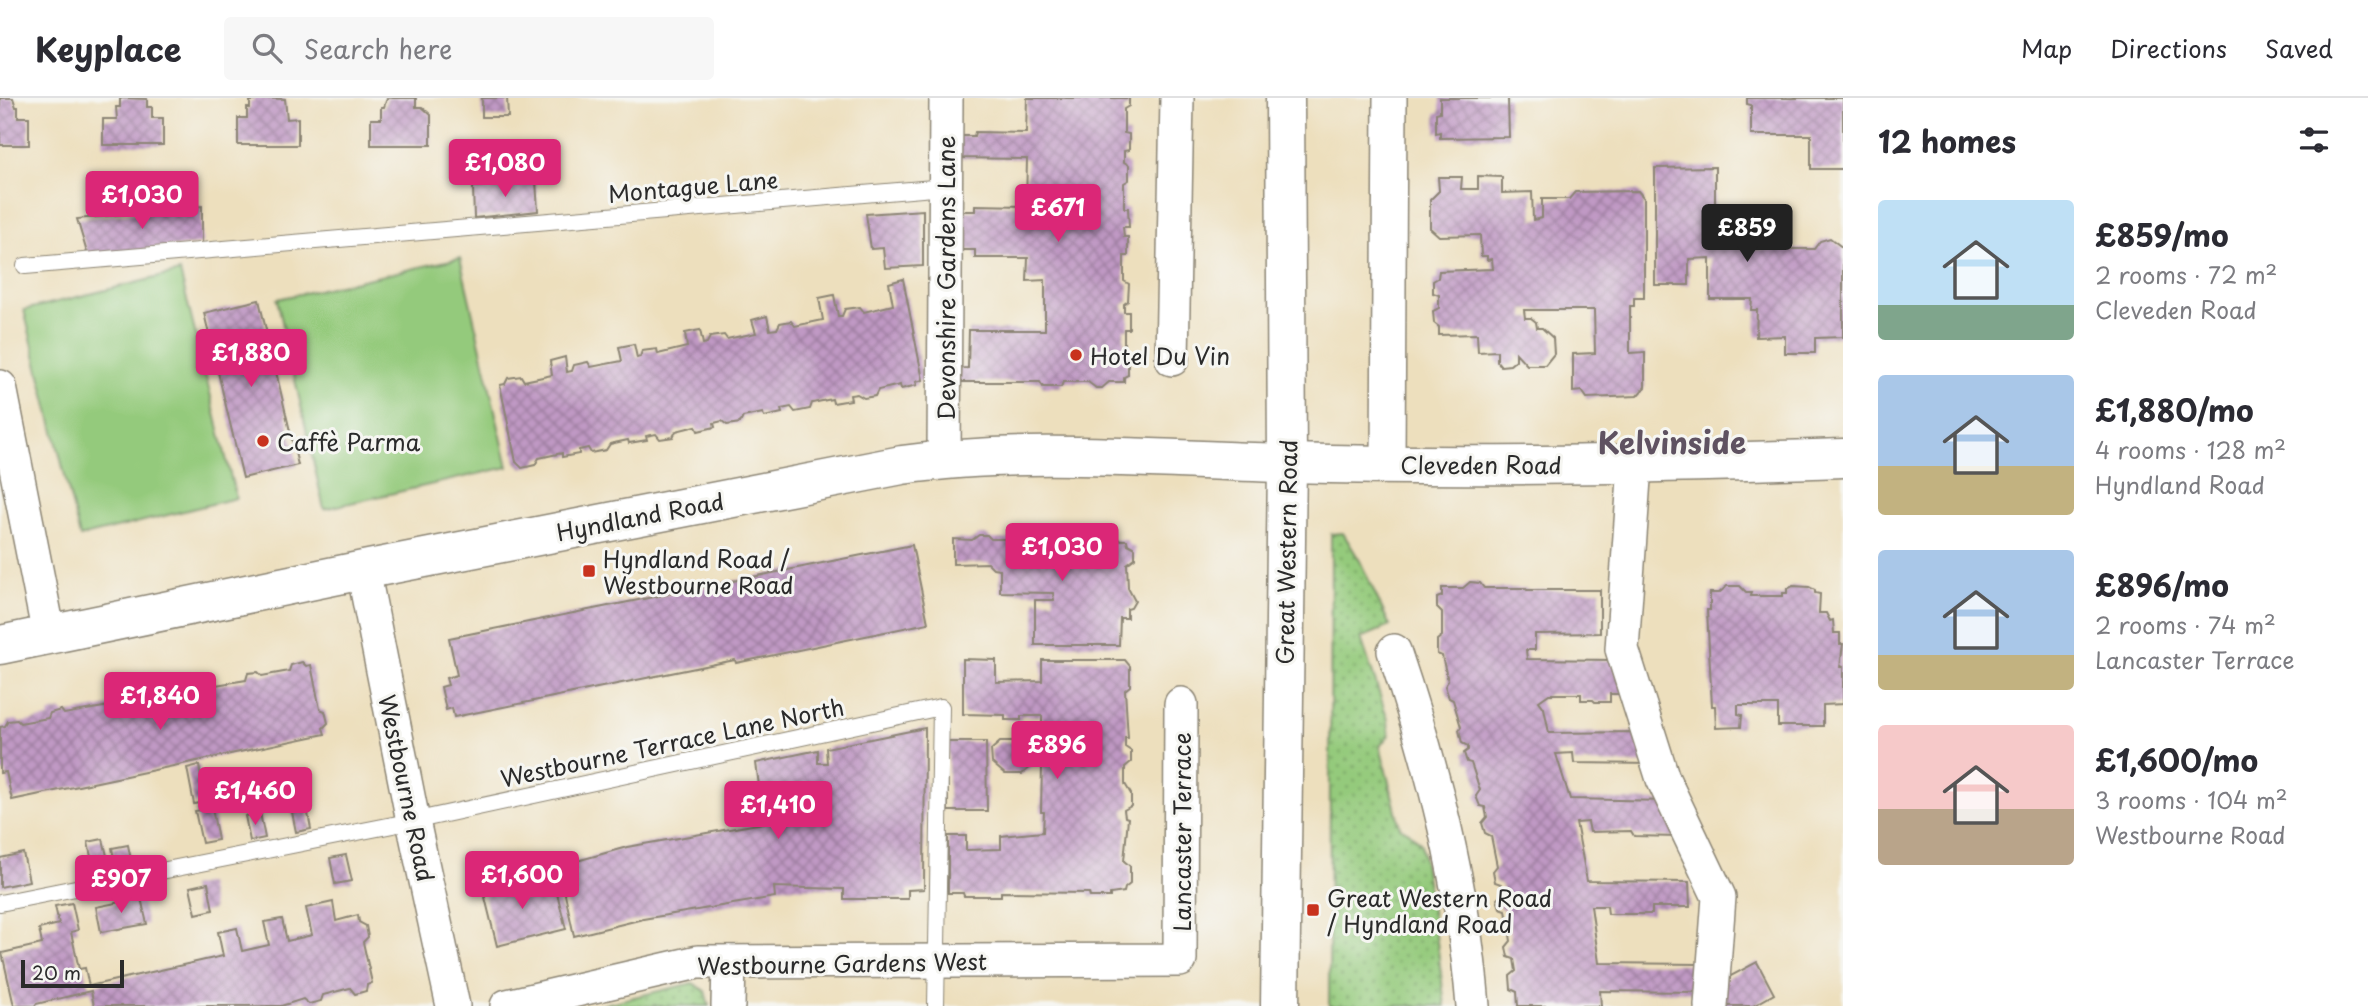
<!DOCTYPE html>
<meta charset="utf-8">
<style>
:root{--surface:#fff;--page:#f7f7f7;--text:#2b2b33;--muted:#7c7c81;--line:#e1e1e2;--accent:#db2777}
body{margin:0;font-family:"Playpen Sans",sans-serif;background:var(--page);color:var(--text);height:100vh;display:flex;flex-direction:column;font-size:26px;white-space:nowrap}
*{box-sizing:border-box;margin:0}
p{font-size:23px;color:var(--muted)}
.icon{flex:none;width:38px;height:38px;fill:none;stroke:currentColor;stroke-width:2;stroke-linecap:round;stroke-linejoin:round}
.map{position:relative;flex:1;overflow:hidden}
.drawer{display:flex;flex-direction:column;background:var(--surface);width:525px}
.drawer>*{flex:none}
.scale{position:absolute;left:21px;bottom:18px;width:103px;box-sizing:border-box;padding-left:7px;border:4px solid #2b2b2b;border-top:0;font-size:19px;line-height:24px;white-space:nowrap;color:#2b2b2b;-webkit-text-stroke:5px #f6f6f2;paint-order:stroke}
.price{position:absolute;translate:-50% -60px;padding:0 16px;border-radius:7px;background:var(--accent);color:#fff;font-size:23px;line-height:46px;filter:drop-shadow(0 2px 4px #0008)}
.price::after{content:'';position:absolute;left:50%;top:42px;width:21px;height:16px;margin-left:-10px;background:inherit;clip-path:polygon(0 0,100% 0,50% 100%)}
.price.current{background:#222;color:#fff}
ul{padding:0;list-style:none}
li{display:flex;align-items:center;gap:21px;height:175px;padding:0 35px}
li span{display:grid;place-items:center;flex:none;width:196px;height:140px;border-radius:7px;color:#555}
li>.icon{margin-inline-start:auto}
span .icon{width:84px;height:84px;fill:#fffc;stroke-width:1}
li b{font-size:30px}
h2{display:flex;justify-content:space-between;align-items:center;height:84px;padding:0 35px;font-size:30px}
header{display:flex;align-items:center;gap:42px;box-sizing:border-box;height:98px;padding:0 35px;background:var(--surface);border-bottom:2px solid var(--line)}
header strong{font-size:33px}
nav{display:flex;gap:38px;margin-inline-start:auto;font-size:24px}
.search{width:490px;height:63px;background:var(--page);display:flex;align-items:center;gap:18px;box-sizing:border-box;padding:0 24px;border-radius:7px;color:var(--muted);font-size:26px}
main{display:flex;flex:1;min-height:0}
.map>svg:first-child{display:block}
</style>
<header>
<strong>Keyplace</strong>
<div class="search"><svg class="icon" aria-label="search" viewBox="0 0 24 24"><circle cx="10" cy="10" r="6"/><path d="M15 15l6 6"/></svg>Search here</div>
<nav><a>Map</a><a>Directions</a><a>Saved</a></nav>
</header>
<main>
<div class="map">
<svg width="1843" height="908" viewBox="0 0 1843 908">
<defs>
<pattern id="garden-dots" width="8" height="8" patternUnits="userSpaceOnUse" patternTransform="scale(1.75)"><rect width="8" height="8" fill="#94ca7c"/><path d="M2 2h.1M6 6h.1" fill="none" stroke="#79a466" stroke-width="1.8" stroke-linecap="round"/></pattern>
<pattern id="building-cross-hatch" width="8" height="8" patternUnits="userSpaceOnUse" patternTransform="scale(1.75)"><rect width="8" height="8" fill="#c099c4"/><path d="M0 0l8 8M0 8l8-8" fill="none" stroke="#9c7d9f"/></pattern>
</defs>
<rect width="100%" height="100%" fill="#f6f6f2"/>
<filter id="ink" filterUnits="userSpaceOnUse"><feTurbulence type="fractalNoise" baseFrequency=".0143" numOctaves="2"/><feDisplacementMap in="SourceGraphic" scale="14" xChannelSelector="R" yChannelSelector="G"/><feConvolveMatrix kernelMatrix="1 2 1 2 8 2 1 2 1" color-interpolation-filters="sRGB"/></filter>
<filter id="wash" filterUnits="userSpaceOnUse"><feTurbulence type="fractalNoise" baseFrequency=".00686" numOctaves="4" result="noise"/><feDisplacementMap in="SourceGraphic" scale="28" xChannelSelector="R" yChannelSelector="G"/><feGaussianBlur stdDeviation="1.57" result="paint"/><feColorMatrix in="noise" values="0 0 0 0 0 0 0 0 0 0 0 0 0 0 0 0 0 1.4 0 .05"/><feComposite in="paint" operator="in"/></filter>
<g filter="url(#wash)">
<rect width="100%" height="100%" fill="#eddfbd"/>
<!-- garden -->
<g fill="url(#garden-dots)" stroke="#607a54" stroke-width="2">
<polygon points="1343,435 1360,463 1390,528 1361,540 1388,622 1389,637 1380,648 1400,729 1409,734 1421,746 1437,844 1445,908 1329,908 1331,436"/>
<polygon points="693,885 705,893 709,908 596,908"/>
</g>
<!-- pitch -->
<g fill="#94ca7c" stroke="#607a54" stroke-width="2">
<polygon points="460,160 508,369 324,411 277,201"/>
<polygon points="180,174 236,400 80,439 24,212"/>
</g>
<g id="blocks">
<!-- building -->
<g fill="url(#building-cross-hatch)">
<polygon points="0,0 13,0 16,9 18,9 18,19 29,19 29,47 0,47"/>
<polygon points="123,0 147,1 147,9 152,9 152,20 163,20 163,47 103,47 103,21 117,21 116,9 120,9 120,1"/>
<polygon points="254,0 285,1 287,21 298,20 298,47 238,47 238,20 247,20 247,10 250,10 250,3 254,3"/>
<polygon points="387,0 416,0 416,9 422,9 431,17 431,47 371,47 371,21 381,21 381,9 384,9"/>
<polygon points="482,0 507,0 508,19 482,19"/>
<polygon points="1027,0 1129,0 1129,8 1124,11 1124,35 1129,36 1129,52 1124,53 1124,64 1129,67 1129,82 1124,85 1124,110 1128,110 1129,129 1123,129 1124,139 1128,139 1128,158 1124,158 1124,183 1129,186 1128,203 1124,206 1124,214 1129,214 1129,231 1124,231 1124,257 1128,260 1128,277 1124,279 1124,284 1109,284 1102,290 1096,290 1088,284 1063,284 1061,289 1043,289 1040,284 954,284 954,271 968,270 969,232 1045,232 1045,182 1027,183 1028,160 975,160 975,152 956,152 955,113 975,113 975,107 1026,108 1027,61 956,60 956,38 974,38 975,34 1026,35"/>
<polygon points="1440,0 1508,0 1509,39 1440,40 1440,34 1436,35 1436,15 1440,14"/>
<polygon points="1747,0 1843,0 1843,71 1811,71 1811,37 1751,37 1751,7 1747,6"/>
<polygon points="1715,69 1715,118 1723,118 1723,133 1743,133 1743,151 1814,151 1820,143 1830,140 1843,150 1843,239 1815,240 1815,255 1785,255 1785,238 1756,239 1757,212 1751,212 1752,201 1710,201 1710,160 1689,161 1689,187 1655,187 1655,70"/>
<polygon points="1478,78 1502,79 1502,95 1532,94 1533,122 1542,120 1542,101 1569,101 1575,94 1638,93 1644,100 1644,200 1634,200 1634,208 1630,208 1630,255 1645,254 1645,289 1637,298 1587,300 1582,293 1573,294 1573,256 1595,255 1594,212 1524,212 1525,220 1531,220 1536,224 1537,230 1542,230 1553,240 1554,256 1545,267 1527,267 1516,255 1516,262 1510,267 1501,268 1497,263 1497,253 1478,254 1477,236 1439,237 1439,229 1434,225 1433,213 1439,210 1439,197 1433,195 1433,183 1438,180 1439,173 1493,171 1492,161 1487,162 1487,158 1481,158 1480,137 1439,138 1430,130 1430,102 1439,93 1438,79 1462,79 1461,91 1478,91"/>
<polygon points="536,83 538,113 474,120 473,89"/>
<polygon points="202,108 202,146 88,158 77,121"/>
<polygon points="923,112 923,168 885,170 883,150 871,151 866,116"/>
<polygon points="903,181 923,282 916,284 917,287 901,291 900,287 878,292 875,298 864,300 857,296 850,297 851,302 833,305 832,301 812,305 810,311 795,314 791,309 781,311 782,315 764,319 763,315 743,319 740,325 727,327 722,323 714,325 715,329 698,333 696,328 676,333 673,339 660,341 656,336 646,338 647,342 629,345 628,342 610,346 606,352 591,355 588,350 579,352 579,356 562,359 562,355 539,360 535,367 522,370 516,364 500,287 505,286 508,280 521,278 524,283 552,277 550,263 565,259 567,274 572,273 574,267 588,264 591,269 622,263 619,249 634,246 637,260 640,259 642,253 657,251 658,256 687,249 685,235 700,232 703,246 707,245 710,239 724,237 727,241 756,235 752,222 767,218 770,232 777,231 780,225 791,223 795,228 823,222 819,200 834,197 838,218 842,218 845,211 860,209 864,214 893,207 889,185"/>
<polygon points="259,202 298,367 243,380 204,215"/>
<polygon points="1080,432 1085,432 1093,441 1127,442 1128,446 1135,450 1135,460 1127,466 1128,490 1135,503 1131,510 1127,511 1127,520 1120,520 1119,547 1035,547 1035,502 1054,502 1053,495 1000,494 1000,471 993,470 988,465 953,466 953,441 972,442 979,437 987,437 991,441 1067,441"/>
<polygon points="912,447 928,525 736,565 735,562 454,619 452,610 446,612 441,589 448,587 446,580 457,577 449,540"/>
<polygon points="1470,484 1480,485 1484,490 1525,490 1527,492 1600,492 1600,535 1535,536 1535,552 1526,552 1527,561 1613,562 1627,596 1610,596 1610,604 1595,604 1593,602 1581,602 1581,596 1549,596 1539,603 1544,610 1549,635 1640,634 1652,666 1574,665 1573,655 1556,656 1570,701 1665,703 1678,739 1634,738 1631,733 1590,734 1588,724 1576,725 1587,783 1689,784 1690,809 1652,809 1652,816 1608,816 1607,808 1591,808 1599,865 1700,866 1700,894 1600,893 1601,908 1518,908 1517,894 1511,891 1510,878 1516,873 1514,861 1508,859 1506,849 1511,843 1506,812 1500,810 1497,801 1504,795 1501,786 1495,784 1493,773 1497,768 1491,738 1485,735 1482,725 1487,719 1485,709 1480,708 1476,698 1480,692 1471,665 1467,664 1464,655 1468,652 1468,648 1462,645 1459,632 1461,629 1453,602 1449,600 1445,588 1448,583 1442,558 1437,556 1437,542 1442,538 1442,514 1437,509 1437,500 1442,498 1442,490 1463,490"/>
<polygon points="1727,488 1740,488 1746,494 1752,494 1751,498 1783,498 1783,495 1787,495 1787,491 1793,488 1809,489 1815,492 1815,495 1820,496 1819,515 1826,515 1830,523 1833,522 1834,535 1840,535 1840,546 1843,546 1840,569 1843,569 1843,606 1823,607 1823,628 1778,628 1778,607 1738,607 1738,616 1742,617 1741,629 1716,630 1715,608 1712,608 1707,512 1710,512 1710,495 1719,495"/>
<polygon points="963,561 996,562 996,584 1042,583 1042,562 1125,562 1130,568 1130,588 1125,592 1128,640 1125,640 1125,649 1131,653 1131,664 1125,669 1125,686 1131,696 1131,708 1124,712 1125,719 1128,720 1124,763 1130,768 1130,786 1125,790 1124,794 1110,796 1110,799 1090,799 1089,795 1001,794 1001,798 964,798 963,795 948,795 948,738 966,738 966,752 1001,751 1001,738 1043,734 1044,714 1041,714 1042,667 1032,668 1022,676 1005,676 992,665 991,652 1000,644 1032,644 1032,650 1042,650 1042,618 1021,618 1021,622 1005,622 1005,617 963,616"/>
<polygon points="302,564 306,568 311,567 320,611 325,613 328,625 323,630 325,636 12,702 6,674 0,675 0,629 5,628 8,623 17,622 20,625 48,620 50,615 61,612 64,616 109,608 111,602 122,600 126,605 153,600 154,595 163,592 168,597 199,591 201,585 212,582 216,587 246,582 248,575 258,574 262,578 289,573 291,567"/>
<polygon points="925,630 924,791 908,792 908,801 844,801 844,791 774,789 775,799 643,821 574,838 559,768 627,749 764,725 756,665 818,652 818,665 827,665 826,650"/>
<polygon points="948,644 986,644 987,713 948,713"/>
<polygon points="199,667 201,680 206,679 211,703 194,706 187,670"/>
<polygon points="306,705 311,731 296,734 291,709"/>
<polygon points="212,710 218,742 202,745 195,713"/>
<polygon points="260,715 265,740 250,743 245,718"/>
<polygon points="103,741 109,766 93,769 88,744"/>
<polygon points="128,747 132,767 116,771 112,750"/>
<polygon points="23,755 29,783 0,789 0,760"/>
<polygon points="346,757 352,783 335,786 330,760"/>
<polygon points="521,778 525,794 555,787 566,831 497,848 482,787"/>
<polygon points="208,785 213,812 196,816 190,789"/>
<polygon points="141,800 147,826 101,834 96,809"/>
<polygon points="333,804 336,823 358,817 359,824 366,828 368,839 363,844 372,885 367,887 366,893 355,896 350,890 323,897 321,903 309,906 303,901 281,908 94,908 91,893 36,906 35,908 14,908 2,855 42,846 39,831 59,826 55,808 72,805 78,832 71,834 79,871 85,870 89,888 223,858 218,834 237,830 242,853 269,847 264,824 282,821 287,843 312,837 306,810"/>
<polygon points="1757,864 1774,896 1753,908 1723,908 1723,882"/>
</g>
</g>
</g>
<g filter="url(#ink)">
<use href="#blocks" fill-opacity="0" stroke="#8c8574" stroke-width="2"/>
<g fill="none" stroke-linecap="round" stroke-linejoin="round">
<!-- lane casing -->
<g stroke="#8c8574" stroke-width="18">
<g id="lane">
<polyline points="25,168 945,89"/>
<polyline points="0,805 413,723 941,609 936,908"/>
</g>
</g>
<!-- street casing -->
<g stroke="#8c8574" stroke-width="36">
<g id="street">
<polyline points="1172,261 1177,0"/>
<polyline points="0,289 49,537"/>
<polyline points="944,361 946,0"/>
<polyline points="1388,365 1390,0"/>
<polyline points="1635,367 1622,551 1663,681 1719,799 1711,908"/>
<polyline points="363,472 413,723 453,908"/>
<path d="M1394 553C1433 669 1463 785 1473 908"/>
<polyline points="507,908 698,864 1180,862 1181,606"/>
<polyline points="728,908 729,864"/>
</g>
</g>
<!-- secondary casing -->
<g stroke="#8c8574" stroke-width="41">
<path id="secondary" d="M0 547 363 472 902 367C1028 349 1161 362 1288 365 1473 370 1658 366 1843 360"/>
</g>
<!-- primary casing -->
<g stroke="#8c8574" stroke-width="41">
<polyline id="primary" points="1280,908 1287,365 1285,0"/>
</g>
<!-- lane -->
<use href="#lane" stroke="#fff" stroke-width="16"/>
<!-- street -->
<use href="#street" stroke="#fff" stroke-width="33"/>
<!-- secondary -->
<use href="#secondary" stroke="#fff" stroke-width="38"/>
<!-- primary -->
<use href="#primary" stroke="#fff" stroke-width="38"/>
</g>
</g>
<!-- markers -->
<g fill="#c8321e" stroke="#f6f6f2" stroke-width="2.5">
<circle cx="1076" cy="257" r="7"/>
<circle cx="263" cy="343" r="7"/>
<rect x="582" y="466" width="14" height="14" rx="3.5"/>
<rect x="1306" y="805" width="14" height="14" rx="3.5"/>
</g>
<g text-anchor="middle" dominant-baseline="central" stroke-width="6" stroke-linejoin="round" paint-order="stroke">
<!-- street labels -->
<g font-size="23" fill="#2b2b2b" stroke="#f6f6f2">
<text transform="translate(693 88) rotate(-5)">Montague Lane</text>
<text transform="translate(945 180) rotate(-90)">Devonshire Gardens Lane</text>
<text x="1481" y="366">Cleveden Road</text>
<text transform="translate(640 418) rotate(-11)">Hyndland Road</text>
<text transform="translate(1286 454) rotate(-89)">Great Western Road</text>
<text transform="translate(672 644) rotate(-12)">Westbourne Terrace Lane North</text>
<text transform="translate(407 690) rotate(78)">Westbourne Road</text>
<text transform="translate(1181 734) rotate(-90)">Lancaster Terrace</text>
<text transform="translate(842 865) rotate(-1)">Westbourne Gardens West</text>
</g>
<!-- poi labels -->
<g font-size="23" fill="#2b2b2b" stroke="#f6f6f2" text-anchor="start">
<text x="1090" y="257">Hotel Du Vin</text>
<text x="277" y="343">Caffè Parma</text>
<text x="603" y="460">Hyndland Road /<tspan x="603" dy="26">Westbourne Road</tspan></text>
<text x="1327" y="799">Great Western Road<tspan x="1327" dy="26">/ Hyndland Road</tspan></text>
</g>
<!-- district labels -->
<g font-size="30" font-weight="bold" fill="#5f5261" stroke="#f6f6f2">
<text x="1672" y="343">Kelvinside</text>
</g>
</g>
</svg>
<div class="scale">20 m</div>
<b class="price" style="left:505px;top:101px">£1,080</b>
<b class="price" style="left:142px;top:133px">£1,030</b>
<b class="price" style="left:1058px;top:146px">£671</b>
<b class="price current" style="left:1747px;top:166px">£859</b>
<b class="price" style="left:251px;top:291px">£1,880</b>
<b class="price" style="left:1062px;top:485px">£1,030</b>
<b class="price" style="left:160px;top:634px">£1,840</b>
<b class="price" style="left:1057px;top:683px">£896</b>
<b class="price" style="left:255px;top:729px">£1,460</b>
<b class="price" style="left:778px;top:743px">£1,410</b>
<b class="price" style="left:522px;top:813px">£1,600</b>
<b class="price" style="left:121px;top:817px">£907</b>
</div>
<section class="drawer">
<h2>12 homes<svg class="icon" aria-label="filters" viewBox="0 0 24 24"><path d="M4 7h16M4 17h16"/><circle cx="9" cy="7" r="2"/><circle cx="15" cy="17" r="2"/></svg></h2>
<ul>
<li><span style="background:linear-gradient(#bfe0f5 75%,#7fa58c 0)"><svg class="icon" aria-label="home" viewBox="0 0 24 24"><path d="M3 11l9-7 9 7M6 9v11h12V9"/></svg></span><div><b>£859/mo</b><p>2 rooms · 72 m²</p><p>Cleveden Road</p></div></li>
<li><span style="background:linear-gradient(#a9c7e8 65%,#c2b280 0)"><svg class="icon" aria-label="home" viewBox="0 0 24 24"><path d="M3 11l9-7 9 7M6 9v11h12V9"/></svg></span><div><b>£1,880/mo</b><p>4 rooms · 128 m²</p><p>Hyndland Road</p></div></li>
<li><span style="background:linear-gradient(#a9c7e8 75%,#c2b280 0)"><svg class="icon" aria-label="home" viewBox="0 0 24 24"><path d="M3 11l9-7 9 7M6 9v11h12V9"/></svg></span><div><b>£896/mo</b><p>2 rooms · 74 m²</p><p>Lancaster Terrace</p></div></li>
<li><span style="background:linear-gradient(#f6c9c9 60%,#b9a48a 0)"><svg class="icon" aria-label="home" viewBox="0 0 24 24"><path d="M3 11l9-7 9 7M6 9v11h12V9"/></svg></span><div><b>£1,600/mo</b><p>3 rooms · 104 m²</p><p>Westbourne Road</p></div></li>
</ul>
</section>
</main>
